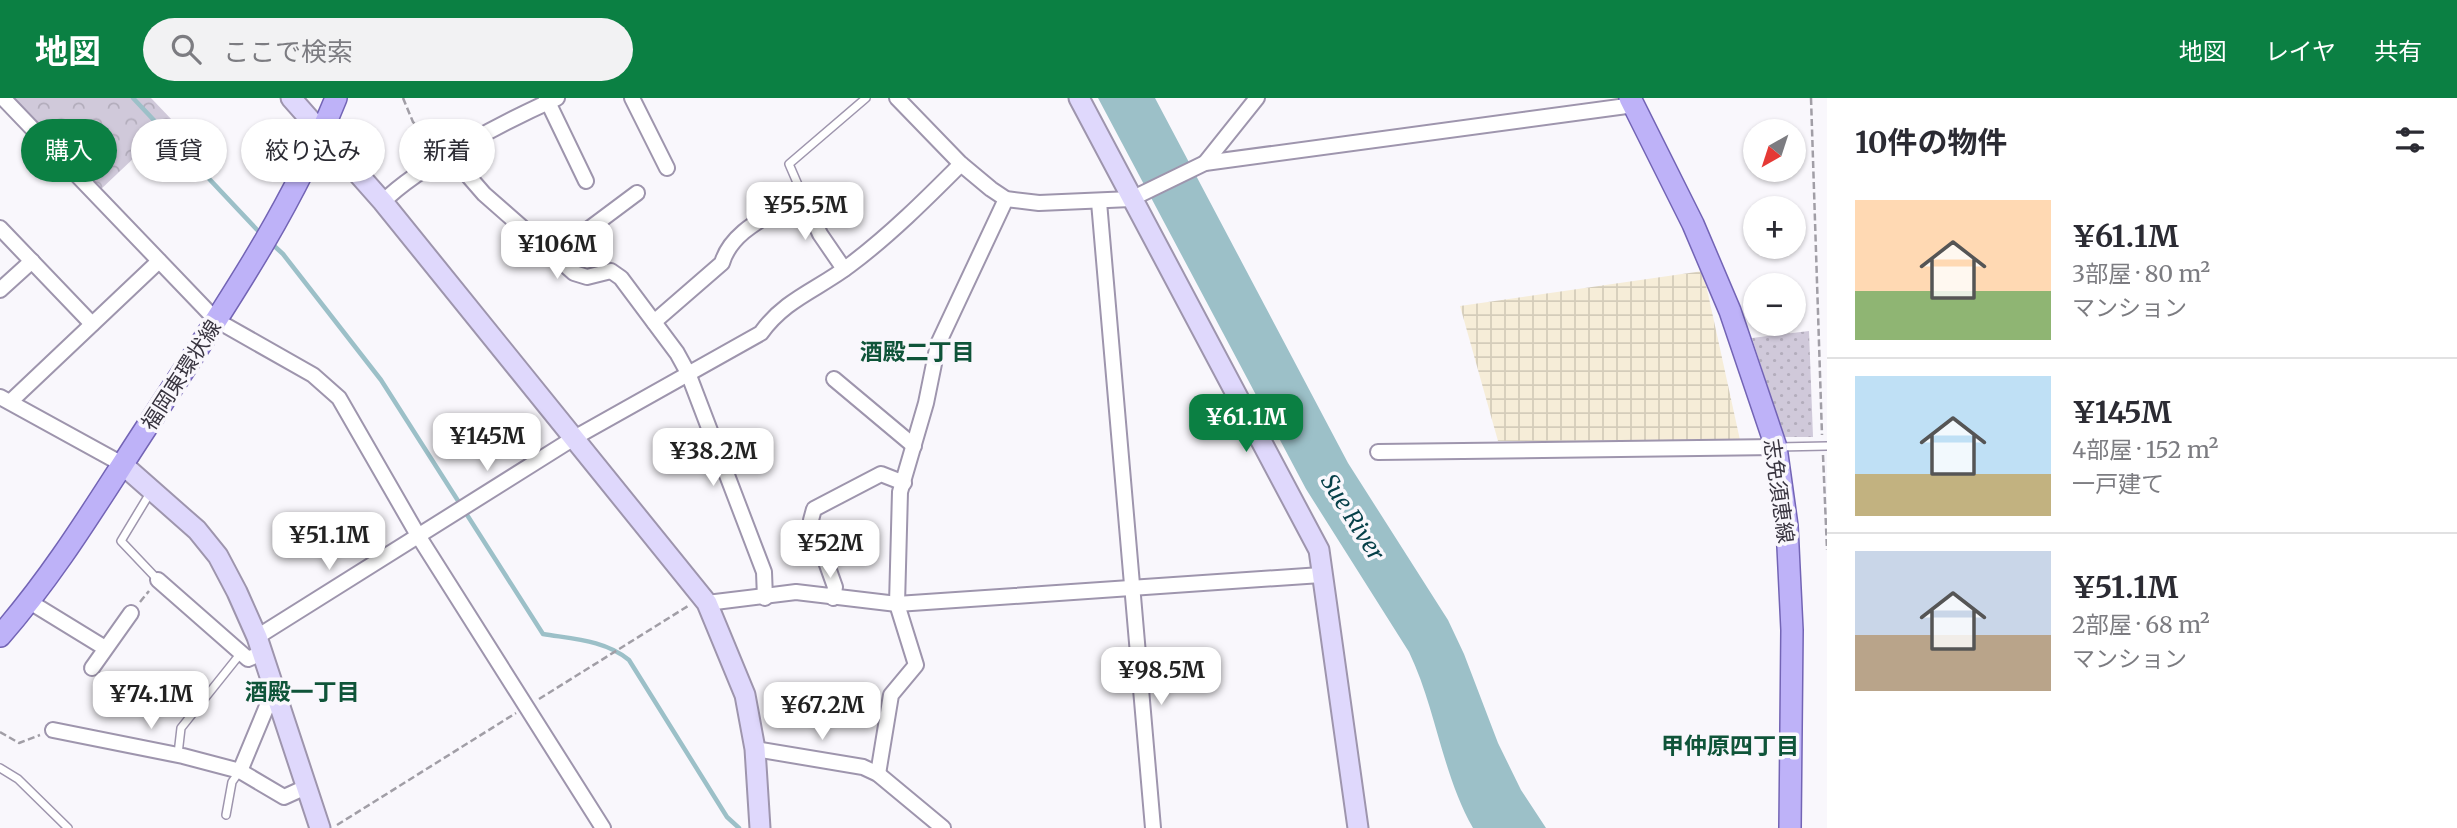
<!DOCTYPE html>
<html lang="ja">
<meta charset="utf-8">
<style>
:root{--surface:#fff;--page:#f2f2f3;--text:#2b2b33;--muted:#7c7c81;--line:#e1e1e2;--accent:#0b8043}
body{margin:0;font-family:Merriweather,"Noto Sans JP",serif;background:var(--page);color:var(--text);height:100vh;display:flex;flex-direction:column;font-size:26px;white-space:nowrap}
*{box-sizing:border-box;margin:0}
p{font-size:23px;color:var(--muted)}
.icon{flex:none;width:38px;height:38px;fill:none;stroke:currentColor;stroke-width:2;stroke-linecap:round;stroke-linejoin:round}
.map{position:relative;flex:1;overflow:hidden}
.side{display:flex;flex-direction:column;background:var(--surface);width:630px}
.side>*{flex:none}
.top-card{position:absolute;left:21px;top:21px;width:665px;height:63px;display:flex;gap:14px}
.needle{width:46px;rotate:219deg}
.fabs{position:absolute;left:1743px;top:21px;display:grid;gap:14px}
.fabs a{display:grid;place-items:center;width:63px;height:63px;border-radius:50%;background:var(--surface);box-shadow:0 2px 5px #0004;font-size:35px}
.price{position:absolute;translate:-50% -60px;padding:0 16px;border-radius:14px;background:#fff;color:#222;font-size:23px;line-height:46px;filter:drop-shadow(0 2px 4px #0008)}
.price::after{content:'';position:absolute;left:50%;top:42px;width:21px;height:16px;margin-left:-10px;background:inherit;clip-path:polygon(0 0,100% 0,50% 100%)}
.price.on{background:var(--accent);color:#fff}
ul{padding:0;list-style:none}
li{display:flex;align-items:center;gap:21px;height:175px;padding:0 28px}
li+li{border-top:2px solid var(--line)}
li span{display:grid;place-items:center;flex:none;width:196px;height:140px;border-radius:0px;color:#555}
li>.icon{margin-inline-start:auto}
span .icon{width:84px;height:84px;fill:#fffc;stroke-width:1}
li b{font-size:30px}
h2{display:flex;justify-content:space-between;align-items:center;height:84px;padding:0 28px;font-size:30px}
.pill{padding:0 24px;border-radius:32px;background:var(--surface);box-shadow:0 2px 5px #0004;font-size:24px;line-height:63px}
.pill.on{background:var(--accent);color:#fff}
header{display:flex;align-items:center;gap:42px;box-sizing:border-box;height:98px;padding:0 35px;background:var(--accent);color:#fff}
header strong{font-size:33px}
nav{display:flex;gap:38px;margin-inline-start:auto;font-size:24px}
.search{width:490px;height:63px;background:var(--page);display:flex;align-items:center;gap:18px;box-sizing:border-box;padding:0 24px;border-radius:38px;color:var(--muted);font-size:26px}
main{display:flex;flex:1;min-height:0}
.map>svg:first-child{display:block}
</style>
<header>
<strong>地図</strong>
<div class="search"><svg class="icon" aria-label="search" viewBox="0 0 24 24"><circle cx="10" cy="10" r="6"/><path d="M15 15l6 6"/></svg>ここで検索</div>
<nav><a>地図</a><a>レイヤ</a><a>共有</a></nav>
</header>
<main>
<div class="map">
<svg width="1827" height="730" viewBox="0 0 1827 730">
<defs>
<pattern id="industrial-grid" width="8" height="8" patternUnits="userSpaceOnUse" patternTransform="scale(1.75)"><rect width="8" height="8" fill="#f6edd8"/><path d="M0 4h8M4 0v8" fill="none" stroke="#d4ccba"/></pattern>
<pattern id="grass-dots" width="8" height="8" patternUnits="userSpaceOnUse" patternTransform="scale(1.75)"><rect width="8" height="8" fill="#d0c9da"/><path d="M2 2h.1M6 6h.1" fill="none" stroke="#b3adbc" stroke-width="1.8" stroke-linecap="round"/></pattern>
<pattern id="park-crowns" width="20" height="18" patternUnits="userSpaceOnUse" patternTransform="scale(1.75)"><rect width="20" height="18" fill="#d0c9da"/><path d="M2 6a3 3 0 1 1 6 0M12 15a3 3 0 1 1 6 0" fill="none" stroke="#b3adbc"/></pattern>
</defs>
<rect width="100%" height="100%" fill="#f9f7fc"/>
<!-- industrial -->
<polygon fill="url(#industrial-grid)" points="1703,173 1740,342 1498,343 1460,208"/>
<!-- grass -->
<polygon fill="url(#grass-dots)" points="1809,233 1813,339 1784,339 1752,240"/>
<!-- park -->
<polygon fill="url(#park-crowns)" points="12,0 151,0 173,23 99,93"/>
<!-- water -->
<path fill="#9cc0c8" d="M1098 0H1155L1348 365 1448 522 1464 556 1498 645 1521 692 1546 730H1473C1442 676 1436 610 1409 554L1306 391Z"/>
<g fill="none" stroke-linecap="round" stroke-linejoin="round">
<!-- stream -->
<g stroke="#9cc0c8" stroke-width="4.5">
<polyline points="133,0 262,137"/>
<path d="M271 145 283 156 381 282 543 536C573 541 605 542 629 562L727 719 739 730"/>
</g>
<!-- lane casing -->
<g stroke="#9e95ad" stroke-width="10">
<g id="lane">
<polyline points="802,96 789,66 866,0"/>
<polyline points="1777,349 1827,348"/>
<polyline points="150,395 121,443 158,482"/>
<polyline points="178,656 181,630 241,555"/>
<polyline points="0,670 18,681 68,730"/>
<polyline points="226,717 232,684 239,674"/>
</g>
</g>
<!-- street casing -->
<g stroke="#9e95ad" stroke-width="18">
<g id="street">
<polyline points="3,0 216,222 313,277 339,300 419,439 603,730"/>
<polyline points="546,0 586,83"/>
<polyline points="632,0 667,70"/>
<polyline points="897,0 961,66 991,91 1006,101 1039,105 1131,101 1205,65 1634,7"/>
<polyline points="451,58 484,96 574,175 587,179 611,173 621,180 677,255 688,275 764,474 765,500"/>
<polyline points="1205,65 1257,0"/>
<path d="M383 104C418 68 510 21 557 0"/>
<polyline points="1099,104 1153,730"/>
<polyline points="0,130 92,226"/>
<polyline points="554,157 637,95"/>
<polyline points="0,192 32,163"/>
<path d="M654 224 722 165C732 130 775 116 802 96L820 136 844 171"/>
<polyline points="834,281 914,348"/>
<polyline points="0,299 122,366"/>
<polyline points="10,304 159,163"/>
<polyline points="1378,354 1776,349"/>
<polyline points="158,482 248,561 262,555"/>
<polyline points="833,500 835,489 811,422 814,411 881,376 904,385"/>
<polyline points="30,504 105,550"/>
<polyline points="707,505 796,494 897,506 1321,477"/>
<path d="M257 539 574 340 761 235C785 201 819 191 850 167 890 137 926 101 961 66"/>
<polyline points="92,570 131,515"/>
<polyline points="53,632 183,658 240,673 284,699 306,689"/>
<polyline points="755,651 863,669 878,676 943,730"/>
<polyline points="240,673 267,608 278,604"/>
<polyline points="878,676 891,597 916,567 897,506 900,394 926,305 938,246 1006,101"/>
</g>
</g>
<!-- secondary casing -->
<g stroke="#9e95ad" stroke-width="23">
<g id="secondary">
<polyline points="291,0 383,104 707,505 745,597 755,651 760,730"/>
<polyline points="1079,0 1319,452 1358,730"/>
<polyline points="122,366 197,432 218,458 237,494 257,539 320,730"/>
</g>
</g>
<!-- primary casing -->
<g stroke="#7364b5" stroke-width="24">
<g id="primary">
<polyline points="1630,0 1693,126 1730,213 1776,349 1787,428 1792,532 1790,730"/>
<path d="M0 538C59 471 103 395 152 321 220 216 289 117 336 0"/>
</g>
</g>
<!-- path -->
<g stroke="#a19ea6" stroke-width="2.5" stroke-dasharray="7 3.5" stroke-linecap="butt">
<polyline points="403,0 413,24 437,47"/>
<polyline points="1811,0 1822,337"/>
<polyline points="1823,357 1827,452"/>
<polyline points="140,504 149,493"/>
<polyline points="539,601 688,508"/>
<polyline points="0,634 19,645 40,637"/>
<polyline points="337,727 516,615"/>
</g>
<!-- lane -->
<use href="#lane" stroke="#fff" stroke-width="7"/>
<!-- street -->
<use href="#street" stroke="#fff" stroke-width="14"/>
<!-- secondary -->
<use href="#secondary" stroke="#dfd8fc" stroke-width="19"/>
<!-- primary -->
<use href="#primary" stroke="#beb2f8" stroke-width="21"/>
</g>
<g text-anchor="middle" dominant-baseline="central" stroke-width="7" stroke-linejoin="round" paint-order="stroke">
<!-- street labels -->
<g font-size="21" fill="#38343f" stroke="#f9f7fc">
<text transform="translate(181 277) rotate(-57)">福岡東環状線</text>
<text transform="translate(1779 393) rotate(82)">志免須恵線</text>
</g>
<!-- neighbourhood labels -->
<g font-size="23" font-weight="bold" fill="#0f5439" stroke="#f9f7fc">
<text x="917" y="253">酒殿二丁目</text>
<text x="302" y="593">酒殿一丁目</text>
<text x="1730" y="647">甲仲原四丁目</text>
</g>
<!-- water labels -->
<g font-size="23" font-style="italic" fill="#053f48" stroke="#f9f7fc">
<text transform="translate(1353 419) rotate(58)">Sue River</text>
</g>
</g>
</svg>
<div class="fabs">
<a><svg class="needle" viewBox="-14 -14 28 28"><path d="M0-13l5 13h-10z" fill="#e53935"/><path d="M0 13l5-13h-10z" fill="#7c7c81"/></svg></a>
<a>+</a>
<a>−</a>
</div>
<b class="price" style="left:805px;top:144px">¥55.5M</b>
<b class="price" style="left:557px;top:183px">¥106M</b>
<b class="price on" style="left:1246px;top:356px">¥61.1M</b>
<b class="price" style="left:487px;top:375px">¥145M</b>
<b class="price" style="left:713px;top:390px">¥38.2M</b>
<b class="price" style="left:329px;top:474px">¥51.1M</b>
<b class="price" style="left:830px;top:482px">¥52M</b>
<b class="price" style="left:1161px;top:609px">¥98.5M</b>
<b class="price" style="left:151px;top:633px">¥74.1M</b>
<b class="price" style="left:822px;top:644px">¥67.2M</b>
<div class="top-card">
<a class="pill on">購入</a>
<a class="pill">賃貸</a>
<a class="pill">絞り込み</a>
<a class="pill">新着</a>
</div>
</div>
<section class="side">
<h2>10件の物件<svg class="icon" aria-label="filters" viewBox="0 0 24 24"><path d="M4 7h16M4 17h16"/><circle cx="9" cy="7" r="2"/><circle cx="15" cy="17" r="2"/></svg></h2>
<ul>
<li><span style="background:linear-gradient(#ffd9b3 65%,#8fb573 0)"><svg class="icon" aria-label="home" viewBox="0 0 24 24"><path d="M3 11l9-7 9 7M6 9v11h12V9"/></svg></span><div><b>¥61.1M</b><p>3部屋 · 80 m²</p><p>マンション</p></div></li>
<li><span style="background:linear-gradient(#bfe0f5 70%,#c2b280 0)"><svg class="icon" aria-label="home" viewBox="0 0 24 24"><path d="M3 11l9-7 9 7M6 9v11h12V9"/></svg></span><div><b>¥145M</b><p>4部屋 · 152 m²</p><p>一戸建て</p></div></li>
<li><span style="background:linear-gradient(#c9d6e8 60%,#b9a48a 0)"><svg class="icon" aria-label="home" viewBox="0 0 24 24"><path d="M3 11l9-7 9 7M6 9v11h12V9"/></svg></span><div><b>¥51.1M</b><p>2部屋 · 68 m²</p><p>マンション</p></div></li>
</ul>
</section>
</main>
